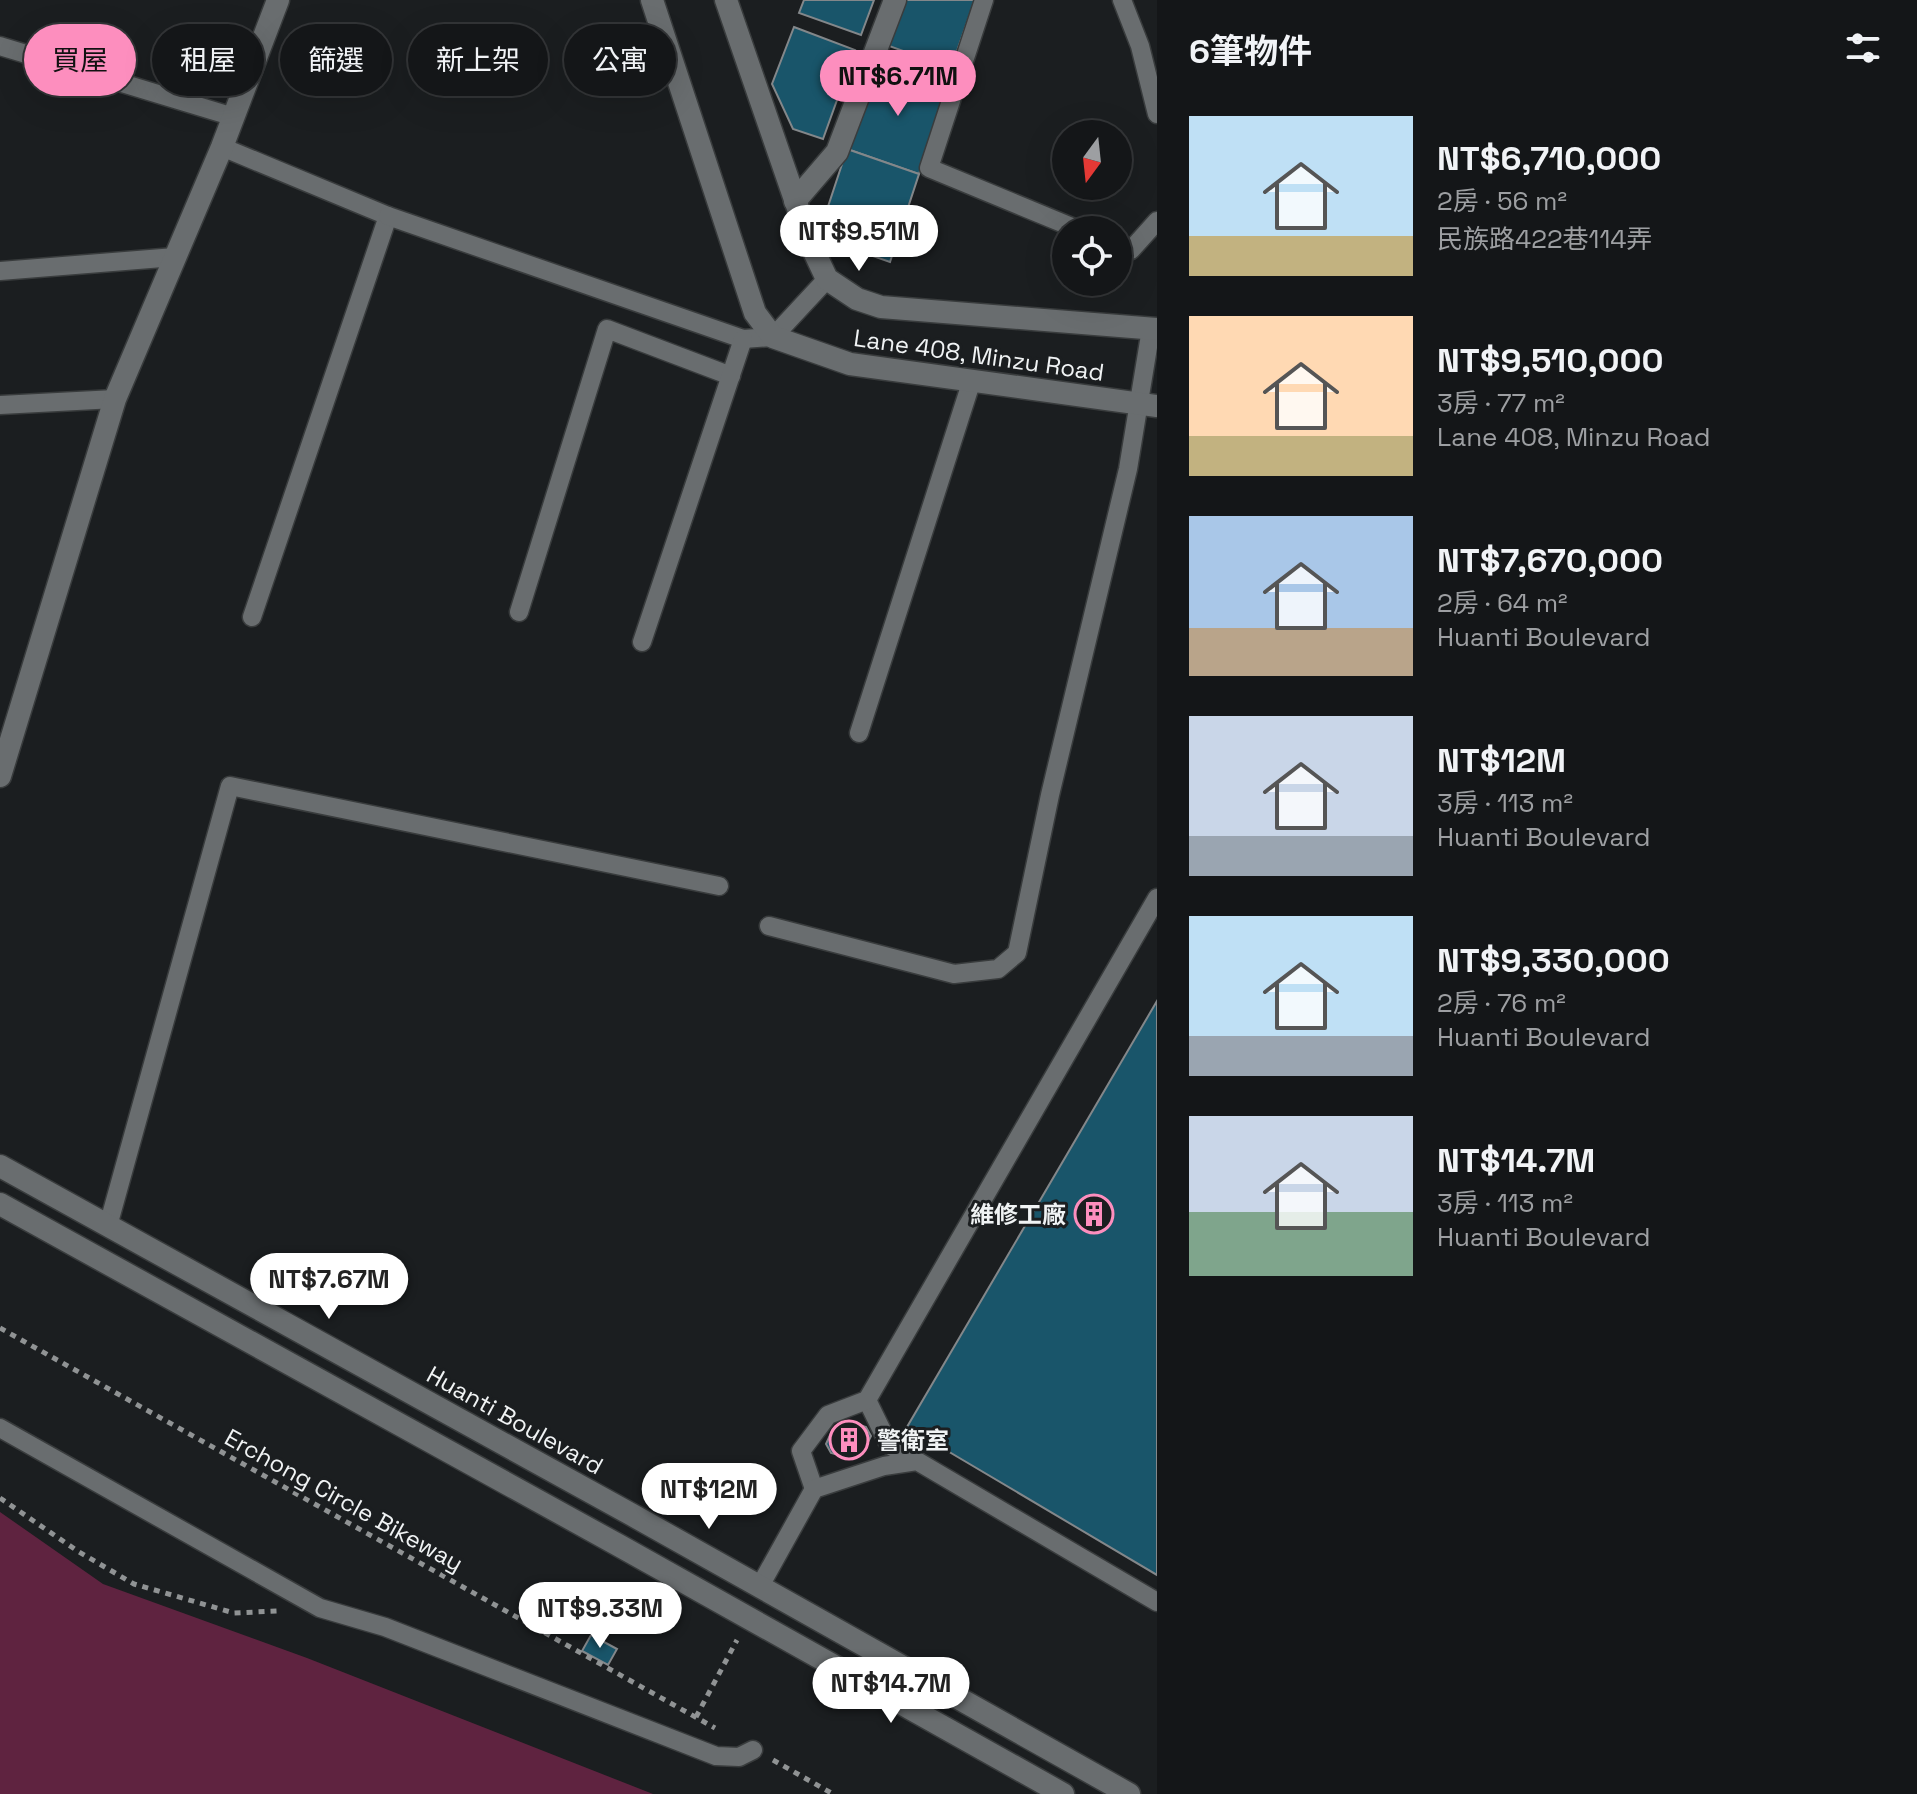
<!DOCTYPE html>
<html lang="zh-TW">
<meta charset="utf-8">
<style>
:root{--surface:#141618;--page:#1d1f21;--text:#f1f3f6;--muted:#9d9fa2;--line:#333537;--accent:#fd8ebe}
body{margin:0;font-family:"Space Grotesk","Noto Sans TC",sans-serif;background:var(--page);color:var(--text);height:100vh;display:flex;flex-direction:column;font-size:30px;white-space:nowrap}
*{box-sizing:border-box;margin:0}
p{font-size:26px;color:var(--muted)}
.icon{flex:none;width:44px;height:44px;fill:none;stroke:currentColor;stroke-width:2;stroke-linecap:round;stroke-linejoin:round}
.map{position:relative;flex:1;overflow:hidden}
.details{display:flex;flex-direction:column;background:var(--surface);width:760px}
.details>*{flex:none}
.guide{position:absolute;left:24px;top:24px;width:760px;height:72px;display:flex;gap:16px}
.needle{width:52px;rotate:195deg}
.controls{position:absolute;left:1052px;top:120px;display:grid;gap:16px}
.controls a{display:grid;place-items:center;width:80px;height:80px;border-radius:50%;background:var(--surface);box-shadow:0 8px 32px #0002,0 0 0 2px var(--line);font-size:40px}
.price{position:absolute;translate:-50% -68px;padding:0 18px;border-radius:28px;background:#fff;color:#222;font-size:26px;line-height:52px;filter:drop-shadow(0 2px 4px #0008)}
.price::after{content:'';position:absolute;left:50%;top:48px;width:24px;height:18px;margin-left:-12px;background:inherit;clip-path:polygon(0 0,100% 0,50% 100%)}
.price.active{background:var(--accent);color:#111}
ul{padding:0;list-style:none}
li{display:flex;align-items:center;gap:24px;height:200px;padding:0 32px}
li span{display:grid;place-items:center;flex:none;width:224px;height:160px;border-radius:0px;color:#555}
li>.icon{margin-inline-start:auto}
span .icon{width:96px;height:96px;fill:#fffc;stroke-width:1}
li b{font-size:34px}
h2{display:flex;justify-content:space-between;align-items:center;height:96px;padding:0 32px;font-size:34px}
.tag{padding:0 28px;border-radius:36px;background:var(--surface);box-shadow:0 8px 32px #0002,0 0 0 2px var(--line);font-size:28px;line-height:72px}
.tag.active{background:var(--accent);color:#111}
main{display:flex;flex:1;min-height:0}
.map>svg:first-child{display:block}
</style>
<main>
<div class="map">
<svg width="1157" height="1794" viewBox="0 0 1157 1794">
<rect width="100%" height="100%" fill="#1b1e20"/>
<!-- green -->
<polygon fill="#5f2340" points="0,1512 103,1584 307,1658 653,1794 0,1794"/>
<!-- building -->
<g fill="#19556a" stroke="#83878a" stroke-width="2">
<polygon points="804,0 874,0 861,35 799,13"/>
<polygon points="905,0 975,0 951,68 889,46"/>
<polygon points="794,27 855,50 823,139 793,129 772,84"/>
<polygon points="877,62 949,86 919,174 847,149"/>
<polygon points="847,149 919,174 890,262 818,237"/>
<polygon points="1157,1001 1157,1575 907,1427"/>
<polygon points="854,1423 866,1427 871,1436 866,1446 856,1454 842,1456 831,1453 826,1444 831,1433 838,1425"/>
<polygon points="591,1635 617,1649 608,1665 582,1651"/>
</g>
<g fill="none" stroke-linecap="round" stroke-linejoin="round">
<!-- service casing -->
<g stroke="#393c3d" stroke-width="21">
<g id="service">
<polyline points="984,0 929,168 1079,230"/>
<polyline points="1122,0 1140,46 1157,114"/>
<polyline points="0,46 234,117"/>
<polyline points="222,147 388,216 252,617"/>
<polyline points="388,216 743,339 773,337 827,279"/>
<polyline points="1118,245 1131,250 1157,221"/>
<polyline points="0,271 175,257"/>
<polyline points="0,405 115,399"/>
<polyline points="519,612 607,329 731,376"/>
<polyline points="642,642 743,339"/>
<polyline points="859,733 971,383"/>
<polyline points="769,926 954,974 998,969 1017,953 1050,795 1128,469 1151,329"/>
<polyline points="108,1226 230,786 719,886"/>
<polyline points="867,1400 889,1445 917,1461"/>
<polyline points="0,1428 320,1608 385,1627 716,1756 739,1757 753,1750"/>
<polyline points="814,1489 801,1451 828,1415 867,1400 1157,898"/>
<polyline points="760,1586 814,1489 884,1466 917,1461 1157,1602"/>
</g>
</g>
<!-- minor casing -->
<g stroke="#393c3d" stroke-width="25">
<g id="minor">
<polyline points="652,0 755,313 773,337 850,364 1157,406"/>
<polyline points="726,0 810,243 827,279 857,299 881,307 1157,329"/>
<polyline points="795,201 837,152 895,0"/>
<polyline points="0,776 115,399 222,147 278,0"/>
</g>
</g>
<!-- tertiary casing -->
<g stroke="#393c3d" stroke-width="25">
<g id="tertiary">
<polyline points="0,1166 636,1517 1129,1794"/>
<polyline points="0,1204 620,1546 1063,1794"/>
</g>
</g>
<!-- path -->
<g stroke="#909394" stroke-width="5" stroke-dasharray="6 6" stroke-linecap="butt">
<polyline points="0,1328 715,1728"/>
<polyline points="0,1498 79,1552 134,1584 234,1613 277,1611"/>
<polyline points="696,1717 737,1640"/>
<polyline points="773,1760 833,1794"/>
</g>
<!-- service -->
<use href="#service" stroke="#696d6f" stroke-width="18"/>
<!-- minor -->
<use href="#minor" stroke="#696d6f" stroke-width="22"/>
<!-- tertiary -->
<use href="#tertiary" stroke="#696d6f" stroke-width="22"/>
</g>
<!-- icons -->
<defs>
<g id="building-ring" transform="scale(2)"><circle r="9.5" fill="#1b1e20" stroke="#fd8ebe" stroke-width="1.5"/><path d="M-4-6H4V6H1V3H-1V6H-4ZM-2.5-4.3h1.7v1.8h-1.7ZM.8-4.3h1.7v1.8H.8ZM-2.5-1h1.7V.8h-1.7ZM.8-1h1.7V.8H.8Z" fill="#fd8ebe"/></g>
</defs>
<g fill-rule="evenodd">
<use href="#building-ring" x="1094" y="1214"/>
<use href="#building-ring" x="849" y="1440"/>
</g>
<g text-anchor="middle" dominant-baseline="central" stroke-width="6" stroke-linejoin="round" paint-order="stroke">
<!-- street labels -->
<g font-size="24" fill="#f0f3f4" stroke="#1b1e20">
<text transform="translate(979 355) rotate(8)">Lane 408, Minzu Road</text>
<text transform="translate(515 1420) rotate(29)">Huanti Boulevard</text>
<text transform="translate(344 1500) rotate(29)">Erchong Circle Bikeway</text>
</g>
<!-- poi labels -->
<g font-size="24" font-weight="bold" fill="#f0f3f4" stroke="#1b1e20" text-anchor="end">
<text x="1066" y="1214">維修工廠</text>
<text x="877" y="1440" text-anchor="start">警衛室</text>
</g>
</g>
</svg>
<div class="controls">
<a><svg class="needle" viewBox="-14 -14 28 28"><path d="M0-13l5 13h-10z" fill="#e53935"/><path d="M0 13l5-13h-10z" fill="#9d9fa2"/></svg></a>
<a><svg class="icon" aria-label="locate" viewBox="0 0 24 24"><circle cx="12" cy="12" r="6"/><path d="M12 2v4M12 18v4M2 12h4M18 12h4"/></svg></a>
</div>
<b class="price active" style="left:898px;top:118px">NT$6.71M</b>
<b class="price" style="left:859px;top:273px">NT$9.51M</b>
<b class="price" style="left:329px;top:1321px">NT$7.67M</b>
<b class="price" style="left:709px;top:1531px">NT$12M</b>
<b class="price" style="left:600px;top:1650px">NT$9.33M</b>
<b class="price" style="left:891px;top:1725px">NT$14.7M</b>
<div class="guide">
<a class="tag active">買屋</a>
<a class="tag">租屋</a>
<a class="tag">篩選</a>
<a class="tag">新上架</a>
<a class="tag">公寓</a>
</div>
</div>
<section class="details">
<h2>6筆物件<svg class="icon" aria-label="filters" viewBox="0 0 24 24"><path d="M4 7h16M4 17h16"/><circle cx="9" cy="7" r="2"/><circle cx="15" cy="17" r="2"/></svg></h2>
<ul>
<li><span style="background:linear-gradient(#bfe0f5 75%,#c2b280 0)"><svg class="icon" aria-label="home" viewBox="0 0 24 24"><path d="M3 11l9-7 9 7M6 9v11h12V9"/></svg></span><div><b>NT$6,710,000</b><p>2房 · 56 m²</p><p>民族路422巷114弄</p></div></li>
<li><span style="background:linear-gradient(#ffd9b3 75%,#c2b280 0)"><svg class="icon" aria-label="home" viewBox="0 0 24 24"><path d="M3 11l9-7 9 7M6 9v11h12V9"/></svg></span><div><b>NT$9,510,000</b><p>3房 · 77 m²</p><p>Lane 408, Minzu Road</p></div></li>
<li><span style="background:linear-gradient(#a9c7e8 70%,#b9a48a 0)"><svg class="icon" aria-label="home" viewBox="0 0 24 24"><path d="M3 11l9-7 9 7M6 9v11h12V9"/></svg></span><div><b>NT$7,670,000</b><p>2房 · 64 m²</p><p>Huanti Boulevard</p></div></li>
<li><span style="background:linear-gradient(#c9d6e8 75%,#9aa5b1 0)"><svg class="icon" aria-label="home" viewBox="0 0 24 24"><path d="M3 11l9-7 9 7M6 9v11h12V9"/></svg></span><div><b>NT$12M</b><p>3房 · 113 m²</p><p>Huanti Boulevard</p></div></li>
<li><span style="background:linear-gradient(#bfe0f5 75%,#9aa5b1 0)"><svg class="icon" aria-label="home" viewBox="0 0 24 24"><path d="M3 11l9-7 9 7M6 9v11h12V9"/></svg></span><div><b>NT$9,330,000</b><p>2房 · 76 m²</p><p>Huanti Boulevard</p></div></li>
<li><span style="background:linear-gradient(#c9d6e8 60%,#7fa58c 0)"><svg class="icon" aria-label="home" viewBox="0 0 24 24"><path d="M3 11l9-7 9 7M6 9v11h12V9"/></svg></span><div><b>NT$14.7M</b><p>3房 · 113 m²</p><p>Huanti Boulevard</p></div></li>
</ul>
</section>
</main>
